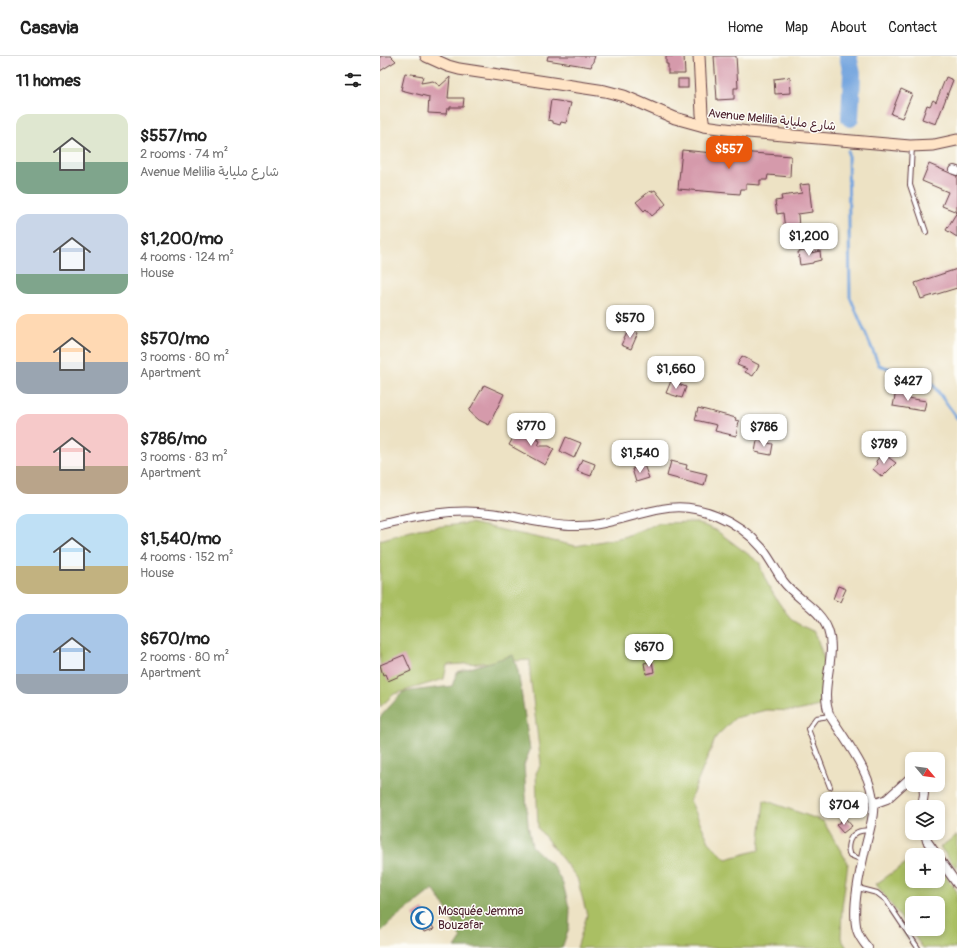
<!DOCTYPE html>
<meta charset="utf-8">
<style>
:root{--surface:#fff;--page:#f2f2f2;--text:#222;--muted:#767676;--line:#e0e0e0;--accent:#ea580c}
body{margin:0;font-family:Pangolin,"Playpen Sans Arabic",sans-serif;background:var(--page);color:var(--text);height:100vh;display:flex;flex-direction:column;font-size:15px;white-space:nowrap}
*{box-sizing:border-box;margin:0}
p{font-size:13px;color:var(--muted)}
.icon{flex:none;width:22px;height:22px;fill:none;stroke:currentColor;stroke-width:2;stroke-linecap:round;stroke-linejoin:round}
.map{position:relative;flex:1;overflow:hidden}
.side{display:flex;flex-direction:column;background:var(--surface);width:380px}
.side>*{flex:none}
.needle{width:26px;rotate:119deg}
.buttons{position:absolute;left:525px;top:696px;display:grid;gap:8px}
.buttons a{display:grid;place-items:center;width:40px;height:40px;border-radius:8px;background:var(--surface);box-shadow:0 2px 6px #0003;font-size:20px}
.price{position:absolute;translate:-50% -34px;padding:0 9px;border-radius:8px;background:#fff;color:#222;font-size:13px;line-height:26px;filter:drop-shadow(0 1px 2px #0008)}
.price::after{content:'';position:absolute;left:50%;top:24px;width:12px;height:9px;margin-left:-6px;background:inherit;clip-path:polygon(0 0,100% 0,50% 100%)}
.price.on{background:var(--accent);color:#fff}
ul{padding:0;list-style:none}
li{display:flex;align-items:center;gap:12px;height:100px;padding:0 16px}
li span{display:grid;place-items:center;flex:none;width:112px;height:80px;border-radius:12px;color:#555}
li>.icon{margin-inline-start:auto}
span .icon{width:48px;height:48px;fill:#fffc;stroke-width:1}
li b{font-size:17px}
h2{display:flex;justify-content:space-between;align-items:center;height:48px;padding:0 16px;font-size:17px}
header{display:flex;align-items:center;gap:24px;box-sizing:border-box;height:56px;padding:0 20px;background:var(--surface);border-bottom:1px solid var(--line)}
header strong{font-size:19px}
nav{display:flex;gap:22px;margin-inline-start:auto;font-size:14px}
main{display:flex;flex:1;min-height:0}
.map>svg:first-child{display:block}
</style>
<header>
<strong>Casavia</strong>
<nav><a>Home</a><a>Map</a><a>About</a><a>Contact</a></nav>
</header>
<main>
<section class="side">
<h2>11 homes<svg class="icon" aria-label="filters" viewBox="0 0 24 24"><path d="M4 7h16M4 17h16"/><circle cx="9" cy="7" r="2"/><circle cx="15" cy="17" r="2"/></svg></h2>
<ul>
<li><span style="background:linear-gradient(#dfe7d0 60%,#7fa58c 0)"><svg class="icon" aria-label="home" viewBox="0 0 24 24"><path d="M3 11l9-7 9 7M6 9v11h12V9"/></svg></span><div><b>$557/mo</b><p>2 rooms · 74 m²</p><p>Avenue Melilia شارع ملياية</p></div></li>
<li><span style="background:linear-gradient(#c9d6e8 75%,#7fa58c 0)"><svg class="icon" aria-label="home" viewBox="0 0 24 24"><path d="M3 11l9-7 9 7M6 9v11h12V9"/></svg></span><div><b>$1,200/mo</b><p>4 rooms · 124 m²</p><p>House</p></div></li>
<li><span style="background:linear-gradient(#ffd9b3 60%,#9aa5b1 0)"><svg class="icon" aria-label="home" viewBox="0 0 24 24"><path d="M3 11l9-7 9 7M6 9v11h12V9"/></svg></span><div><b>$570/mo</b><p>3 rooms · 80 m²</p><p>Apartment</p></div></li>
<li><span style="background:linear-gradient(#f6c9c9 65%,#b9a48a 0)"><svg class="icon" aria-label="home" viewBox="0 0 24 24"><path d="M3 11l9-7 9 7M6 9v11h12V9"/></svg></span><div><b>$786/mo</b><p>3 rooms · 83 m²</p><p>Apartment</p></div></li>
<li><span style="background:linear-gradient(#bfe0f5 65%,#c2b280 0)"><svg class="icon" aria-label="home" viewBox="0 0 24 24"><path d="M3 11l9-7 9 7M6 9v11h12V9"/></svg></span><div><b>$1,540/mo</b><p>4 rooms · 152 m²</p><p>House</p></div></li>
<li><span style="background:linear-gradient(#a9c7e8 75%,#9aa5b1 0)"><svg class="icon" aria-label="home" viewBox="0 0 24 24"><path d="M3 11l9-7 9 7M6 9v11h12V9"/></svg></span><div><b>$670/mo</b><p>2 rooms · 80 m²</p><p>Apartment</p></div></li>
</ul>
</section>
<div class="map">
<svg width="577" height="892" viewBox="0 0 577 892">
<rect width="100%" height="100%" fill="#fdfcf7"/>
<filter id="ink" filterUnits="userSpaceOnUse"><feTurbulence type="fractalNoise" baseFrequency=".025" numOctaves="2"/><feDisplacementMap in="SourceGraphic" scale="8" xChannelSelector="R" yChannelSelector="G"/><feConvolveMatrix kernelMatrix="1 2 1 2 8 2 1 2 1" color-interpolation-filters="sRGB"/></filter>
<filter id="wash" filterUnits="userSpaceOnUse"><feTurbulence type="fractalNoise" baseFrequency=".012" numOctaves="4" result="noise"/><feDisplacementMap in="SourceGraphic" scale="16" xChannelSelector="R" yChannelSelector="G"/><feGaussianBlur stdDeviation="0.9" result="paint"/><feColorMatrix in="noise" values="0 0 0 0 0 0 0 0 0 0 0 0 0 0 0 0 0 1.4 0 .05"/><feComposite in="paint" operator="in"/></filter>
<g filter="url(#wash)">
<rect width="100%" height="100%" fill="#ede2c4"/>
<!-- green -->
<g fill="#aabf64" stroke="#7a6f48" fill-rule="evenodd">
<path d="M316 466 337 475 380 507C382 523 403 556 415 566 421 570 429 573 435 576L444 603 440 650 417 655 386 654 355 662 336 681 310 744 329 786 346 803 379 794 384 744 443 765 468 807 462 852 461 882 467 892H197L207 859 197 822 158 772 156 717 161 708 150 619V604L67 609 64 623 14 638 0 651V484L38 473 90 467 196 490 243 481 279 467Z"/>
<polygon points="577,779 577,813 560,791"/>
<path d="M532 803V825H558V810L577 835V892H543L496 828ZM532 847H558V873H532Z"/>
</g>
<!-- forest -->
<polygon fill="#87a65a" stroke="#686242" points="133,599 138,615 150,694 144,709 148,769 152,790 173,810 183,828 190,855 189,872 182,892 75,892 81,883 67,854 53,833 11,866 0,877 0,661 23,636 72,630 77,616"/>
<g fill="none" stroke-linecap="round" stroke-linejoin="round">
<!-- stream -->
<polyline stroke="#73a4de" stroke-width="3" points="468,95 470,241 499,309 551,326 577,362"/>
<!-- river -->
<polyline stroke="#73a4de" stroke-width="18" points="468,0 472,18 470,62"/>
</g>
<g id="blocks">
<!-- building -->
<g fill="#d59aab">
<polygon points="0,0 11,0 16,5 0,15"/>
<polygon points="168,0 215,0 211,11 167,4"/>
<polygon points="286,0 304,0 305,18 288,18 288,8 286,8"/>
<polygon points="334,0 356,0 358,32 354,32 354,43 337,44"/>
<polygon points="25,17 43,20 41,27 53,25 60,30 70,21 68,42 84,42 83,51 70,51 70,53 67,53 66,58 48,57 49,41 21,34"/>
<polygon points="410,21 411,37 395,38 394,23"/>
<polygon points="566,21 573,24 556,68 542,63 547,49 550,50 553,44 556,46"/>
<rect x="298" y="23" width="10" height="9"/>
<polygon points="521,33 532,38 522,62 511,58"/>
<polygon points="171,44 191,47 186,67 181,66 180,69 173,67 173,65 168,64"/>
<polygon points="333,92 360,94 360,96 411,100 410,121 388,119 387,124 380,124 380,129 366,128 366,133 361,133 360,138 298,133 302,94 333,97"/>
<polygon points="549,108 577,120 577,156 562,150 568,136 542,125"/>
<polygon points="429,128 432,156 418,158 419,172 405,173 403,157 397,158 395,145 402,144 401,140 422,137 420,129"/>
<polygon points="275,134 286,148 272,160 266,153 264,155 256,146 270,135 271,136"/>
<polygon points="577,156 577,181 566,174"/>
<polygon points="431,194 431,197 440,195 441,204 433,206 433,207 420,209 418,196"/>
<polygon points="577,213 577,232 541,243 535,227"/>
<polygon points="249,273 258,277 251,293 241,289"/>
<polygon points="362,300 379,309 373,320 365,316 367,313 357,309"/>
<polygon points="291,325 306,331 302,342 286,337"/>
<polygon points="104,329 124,338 109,369 99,364 89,355"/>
<polygon points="516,335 528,337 527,342 546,345 544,355 513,350"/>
<polygon points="318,352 356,362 355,364 359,365 356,380 335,375 337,369 315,364"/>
<polygon points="138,373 160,385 158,390 169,390 174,393 165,409 129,389"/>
<polygon points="186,381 201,387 194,402 180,395"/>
<polygon points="377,385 393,388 391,399 375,396"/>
<polygon points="502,398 504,398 516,407 502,421 493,413 497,408 496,405"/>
<polygon points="202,403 215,408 211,420 197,415"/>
<polygon points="291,405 307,409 306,413 327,418 324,430 287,420"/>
<polygon points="264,409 269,422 256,426 252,413"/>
<polygon points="458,530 466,533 460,546 453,543"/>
<polygon points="24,599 31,615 8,625 5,618 3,619 0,609"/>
<polygon points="272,605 274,616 266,618 264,607"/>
<polygon points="465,762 472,770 463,777 456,769"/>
<polygon points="43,853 51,866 50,866 54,873 44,876 33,859"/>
</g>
</g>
</g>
<g filter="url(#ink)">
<use href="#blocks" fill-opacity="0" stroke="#623c42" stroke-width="1"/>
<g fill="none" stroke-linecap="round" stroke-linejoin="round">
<!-- lane casing -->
<g stroke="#623c42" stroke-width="6">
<g id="lane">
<polyline points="532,90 530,129 546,176"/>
<polyline points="450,660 436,662 428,673 450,731"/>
<path d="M482 804 470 799C466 792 469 781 476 777 480 774 485 775 489 774"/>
<polyline points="478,832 497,837 506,844 538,892"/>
</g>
</g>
<!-- street casing -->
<g stroke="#623c42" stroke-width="10">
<g id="street">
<polyline points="574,114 577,115"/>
<path d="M0 469C37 460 71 452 110 457 138 460 165 470 194 470 224 471 253 458 282 453 318 445 359 465 382 492 390 503 396 514 403 525 416 543 440 552 448 574 458 602 438 632 450 660 463 680 488 714 492 738 496 755 490 772 486 789 481 811 471 852 477 874 479 881 483 886 488 892"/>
<polyline points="493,748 507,743 530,722 532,723"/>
<polyline points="542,751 544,738 543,729"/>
<polyline points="545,777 547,785 557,799"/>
<polyline points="558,801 577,828"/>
</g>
</g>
<!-- secondary casing -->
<g stroke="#623c42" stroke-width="13">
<g id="secondary">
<polyline points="46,0 68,10 79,13 225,35 244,40 295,62 324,70 368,76 530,90 554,89 577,84"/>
<polyline points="319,0 322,58 324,70"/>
</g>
</g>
<!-- lane -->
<use href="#lane" stroke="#fff" stroke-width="4"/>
<!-- street -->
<use href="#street" stroke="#fff" stroke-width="8"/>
<!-- secondary -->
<use href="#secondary" stroke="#ffe4c6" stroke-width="11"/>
</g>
</g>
<!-- icons -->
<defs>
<g id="mosque-ring" transform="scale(1.15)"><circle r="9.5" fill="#fdfcf7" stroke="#1f6fb2" stroke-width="1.5"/><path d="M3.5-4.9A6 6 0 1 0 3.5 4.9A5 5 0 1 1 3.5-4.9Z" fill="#1f6fb2"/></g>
</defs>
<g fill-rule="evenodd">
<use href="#mosque-ring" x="42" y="862"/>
</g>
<g text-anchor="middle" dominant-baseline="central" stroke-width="3" stroke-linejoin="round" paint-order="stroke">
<!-- street labels -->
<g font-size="12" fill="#4a1f2b" stroke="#fdfcf7">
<text transform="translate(392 64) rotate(6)">Avenue Melilia شارع ملياية</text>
</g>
<!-- poi labels -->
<g font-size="12" fill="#4a1f2b" stroke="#fdfcf7" text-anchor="start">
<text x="58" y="855">Mosquée Jemma<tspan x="58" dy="14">Bouzafar</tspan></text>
</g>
</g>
</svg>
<div class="buttons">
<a><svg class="needle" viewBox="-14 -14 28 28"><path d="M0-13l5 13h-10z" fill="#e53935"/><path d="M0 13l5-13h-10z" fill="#767676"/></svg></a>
<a><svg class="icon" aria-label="layers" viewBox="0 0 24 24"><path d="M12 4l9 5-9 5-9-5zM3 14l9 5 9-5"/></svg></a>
<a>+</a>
<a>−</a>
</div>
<b class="price on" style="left:349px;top:114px">$557</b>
<b class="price" style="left:429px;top:201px">$1,200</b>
<b class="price" style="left:250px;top:283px">$570</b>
<b class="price" style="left:296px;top:334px">$1,660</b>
<b class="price" style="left:528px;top:346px">$427</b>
<b class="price" style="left:151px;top:391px">$770</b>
<b class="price" style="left:384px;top:392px">$786</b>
<b class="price" style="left:504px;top:409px">$789</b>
<b class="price" style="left:260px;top:418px">$1,540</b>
<b class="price" style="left:269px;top:612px">$670</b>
<b class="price" style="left:464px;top:770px">$704</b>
</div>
</main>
